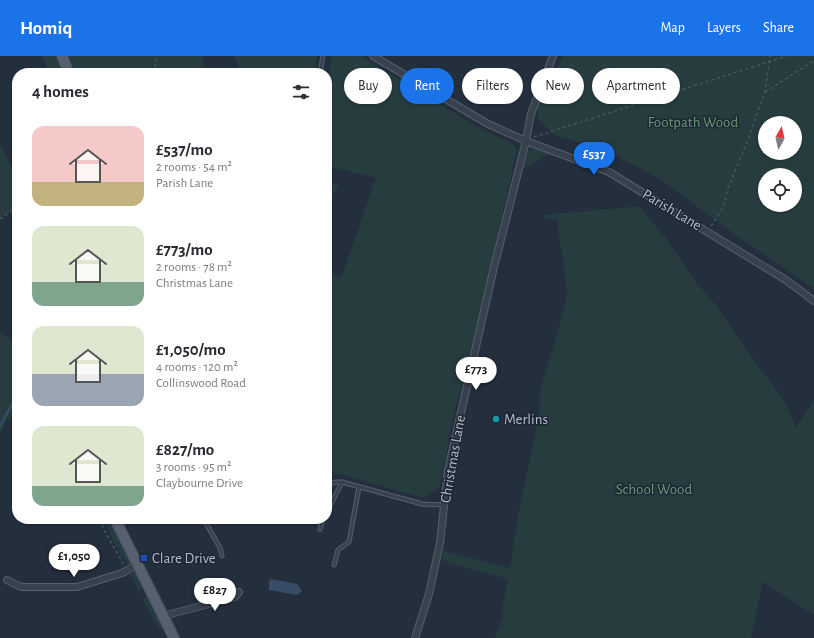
<!DOCTYPE html>
<meta charset="utf-8">
<style>
:root{--surface:#fff;--page:#f7f7f7;--text:#2b2b33;--muted:#7c7c81;--accent:#1a73e8}
body{margin:0;font-family:"Alegreya Sans",sans-serif;background:var(--page);color:var(--text);height:100vh;display:flex;flex-direction:column;font-size:15px;white-space:nowrap}
*{box-sizing:border-box;margin:0}
p{font-size:13px;color:var(--muted)}
.icon{flex:none;width:22px;height:22px;fill:none;stroke:currentColor;stroke-width:2;stroke-linecap:round;stroke-linejoin:round}
.map{position:relative;flex:1;overflow:hidden}
.drawer{position:absolute;left:12px;top:12px;width:320px;height:456px;display:flex;flex-direction:column;background:var(--surface);border-radius:16px;box-shadow:0 1px 3px #0004}
.drawer>*{flex:none}
.hud{position:absolute;left:344px;top:12px;width:380px;height:36px;display:flex;gap:8px}
.needle{width:26px;rotate:8deg}
.tools{position:absolute;left:758px;top:60px;display:grid;gap:8px}
.tools a{display:grid;place-items:center;width:44px;height:44px;border-radius:50%;background:var(--surface);box-shadow:0 1px 3px #0004;font-size:20px}
.price{position:absolute;translate:-50% -34px;padding:0 9px;border-radius:14px;background:#fff;color:#222;font-size:13px;line-height:26px;filter:drop-shadow(0 1px 2px #0008)}
.price::after{content:'';position:absolute;left:50%;top:24px;width:12px;height:9px;margin-left:-6px;background:inherit;clip-path:polygon(0 0,100% 0,50% 100%)}
.price.on{background:var(--accent);color:#fff}
ul{padding:0;list-style:none}
li{display:flex;align-items:center;gap:12px;height:100px;padding:0 20px}
li span{display:grid;place-items:center;flex:none;width:112px;height:80px;border-radius:12px;color:#555}
li>.icon{margin-inline-start:auto}
span .icon{width:48px;height:48px;fill:#fffc;stroke-width:1}
li b{font-size:17px}
h2{display:flex;justify-content:space-between;align-items:center;height:48px;padding:0 20px;font-size:17px}
.pill{padding:0 14px;border-radius:18px;background:var(--surface);box-shadow:0 1px 3px #0004;font-size:14px;line-height:36px}
.pill.on{background:var(--accent);color:#fff}
header{display:flex;align-items:center;gap:24px;box-sizing:border-box;height:56px;padding:0 20px;background:var(--accent);color:#fff}
header strong{font-size:19px}
nav{display:flex;gap:22px;margin-inline-start:auto;font-size:14px}
.map>svg:first-child{display:block}
</style>
<header>
<strong>Homiq</strong>
<nav><a>Map</a><a>Layers</a><a>Share</a></nav>
</header>
<div class="map">
<svg width="814" height="582" viewBox="0 0 814 582">
<rect width="100%" height="100%" fill="#242f3e"/>
<!-- green -->
<g fill="#263c3f" fill-rule="evenodd">
<polygon points="42,0 58,0 65,17 49,17"/>
<polygon points="69,0 203,0 203,17 76,17"/>
<polygon points="234,0 317,0 315,17 223,17 239,12"/>
<polygon points="331,0 360,0 476,70 511,87 517,93 479,263 452,367 439,432 424,442 415,440 327,414 327,215 341,222 376,122 327,110 327,42"/>
<path d="M563 0H814V233L726 172 660 123 605 94 554 79 538 63V51ZM765 67H795V97H765ZM765 119H795V149H765Z"/>
<polygon points="0,88 17,122 17,152 0,163"/>
<polygon points="536,91 550,98 521,114 528,95"/>
<polygon points="327,126 339,129 327,148"/>
<polygon points="642,150 641,152 665,181 695,225 716,249 745,292 784,344 796,371 814,344 814,559 763,526 751,582 495,582 504,558 501,557 508,523 449,507 442,503 444,495 510,512 518,460 539,358 541,332 565,250 567,236 557,163 555,164 551,162 546,163 543,159"/>
<polygon points="0,277 17,286 17,364 7,363 0,379"/>
<polygon points="103,463 111,463 131,507 129,510 119,496"/>
<polygon points="135,516 142,528 141,533 139,534 130,519"/>
<polygon points="147,541 162,568 163,571 160,574 142,542"/>
</g>
<!-- water -->
<polygon fill="#394c67" points="271,523 297,528 302,535 297,539 269,534 269,525"/>
<g fill="none" stroke-linecap="round" stroke-linejoin="round">
<!-- stream -->
<polyline stroke="#394c67" stroke-width="2.5" points="0,370 17,339"/>
<!-- service casing -->
<g stroke="#565f6c" stroke-width="5">
<g id="service">
<polyline points="320,17 323,0"/>
<polyline points="329,428 336,426 342,426 422,448 444,449"/>
<polyline points="327,456 342,426"/>
<polyline points="206,463 206,467 220,492 222,500"/>
<polyline points="320,473 323,463"/>
<polyline points="334,509 338,494 349,486 359,431"/>
</g>
</g>
<!-- minor casing -->
<g stroke="#565f6c" stroke-width="8">
<g id="minor">
<polyline points="373,0 488,68 526,85 609,116 786,224 814,245"/>
<polyline points="7,524 21,531 77,531 122,517 137,509"/>
<polyline points="163,560 235,541 239,536"/>
<polyline points="415,582 429,538 440,487 448,414 494,211 526,85 531,58 553,0"/>
</g>
</g>
<!-- primary casing -->
<g stroke="#414a57" stroke-width="12">
<g id="primary">
<polyline points="62,0 69,17"/>
<polyline points="115,463 174,582"/>
</g>
</g>
<!-- path -->
<g stroke="#44595c" stroke-width="1.5" stroke-dasharray="3 3" stroke-linecap="butt">
<polyline points="154,17 157,0"/>
<polyline points="765,36 814,5"/>
<polyline points="534,81 787,0"/>
<polyline points="0,163 17,151"/>
<polyline points="711,170 724,150 728,132 747,86 765,36 770,0"/>
<polyline points="100,463 104,474 124,509"/>
</g>
<!-- service -->
<use href="#service" stroke="#38414e" stroke-width="3"/>
<!-- minor -->
<use href="#minor" stroke="#38414e" stroke-width="6"/>
<!-- primary -->
<use href="#primary" stroke="#56606e" stroke-width="10"/>
</g>
<!-- markers -->
<circle fill="#0f9aa8" stroke="#1d2633" stroke-width="1.5" cx="496" cy="363" r="4"/>
<rect fill="#1a4fb4" stroke="#1d2633" stroke-width="1.5" x="140" y="498" width="8" height="8" rx="2"/>
<g text-anchor="middle" dominant-baseline="central" stroke-width="3" stroke-linejoin="round" paint-order="stroke">
<!-- park labels -->
<g font-size="15" fill="#6b9a76" stroke="#1d2633">
<text x="693" y="66">Footpath Wood</text>
<text x="654" y="433">School Wood</text>
</g>
<!-- street labels -->
<g font-size="15" fill="#b4bcc9" stroke="#1d2633">
<text transform="translate(672 154) rotate(31)">Parish Lane</text>
<text transform="translate(453 403) rotate(-80)">Christmas Lane</text>
</g>
<!-- poi labels -->
<g font-size="15" fill="#b4bcc9" stroke="#1d2633" text-anchor="start">
<text x="504" y="363">Merlins</text>
<text x="152" y="502">Clare Drive</text>
</g>
</g>
</svg>
<div class="tools">
<a><svg class="needle" viewBox="-14 -14 28 28"><path d="M0-13l5 13h-10z" fill="#e53935"/><path d="M0 13l5-13h-10z" fill="#7c7c81"/></svg></a>
<a><svg class="icon" aria-label="locate" viewBox="0 0 24 24"><circle cx="12" cy="12" r="6"/><path d="M12 2v4M12 18v4M2 12h4M18 12h4"/></svg></a>
</div>
<b class="price on" style="left:594px;top:120px">£537</b>
<b class="price" style="left:476px;top:335px">£773</b>
<b class="price" style="left:74px;top:522px">£1,050</b>
<b class="price" style="left:215px;top:556px">£827</b>
<div class="hud">
<a class="pill">Buy</a>
<a class="pill on">Rent</a>
<a class="pill">Filters</a>
<a class="pill">New</a>
<a class="pill">Apartment</a>
</div>
<section class="drawer">
<h2>4 homes<svg class="icon" aria-label="filters" viewBox="0 0 24 24"><path d="M4 7h16M4 17h16"/><circle cx="9" cy="7" r="2"/><circle cx="15" cy="17" r="2"/></svg></h2>
<ul>
<li><span style="background:linear-gradient(#f6c9c9 70%,#c2b280 0)"><svg class="icon" aria-label="home" viewBox="0 0 24 24"><path d="M3 11l9-7 9 7M6 9v11h12V9"/></svg></span><div><b>£537/mo</b><p>2 rooms · 54 m²</p><p>Parish Lane</p></div></li>
<li><span style="background:linear-gradient(#dfe7d0 70%,#7fa58c 0)"><svg class="icon" aria-label="home" viewBox="0 0 24 24"><path d="M3 11l9-7 9 7M6 9v11h12V9"/></svg></span><div><b>£773/mo</b><p>2 rooms · 78 m²</p><p>Christmas Lane</p></div></li>
<li><span style="background:linear-gradient(#dfe7d0 60%,#9aa5b1 0)"><svg class="icon" aria-label="home" viewBox="0 0 24 24"><path d="M3 11l9-7 9 7M6 9v11h12V9"/></svg></span><div><b>£1,050/mo</b><p>4 rooms · 120 m²</p><p>Collinswood Road</p></div></li>
<li><span style="background:linear-gradient(#dfe7d0 75%,#7fa58c 0)"><svg class="icon" aria-label="home" viewBox="0 0 24 24"><path d="M3 11l9-7 9 7M6 9v11h12V9"/></svg></span><div><b>£827/mo</b><p>3 rooms · 95 m²</p><p>Claybourne Drive</p></div></li>
</ul>
</section>
</div>
